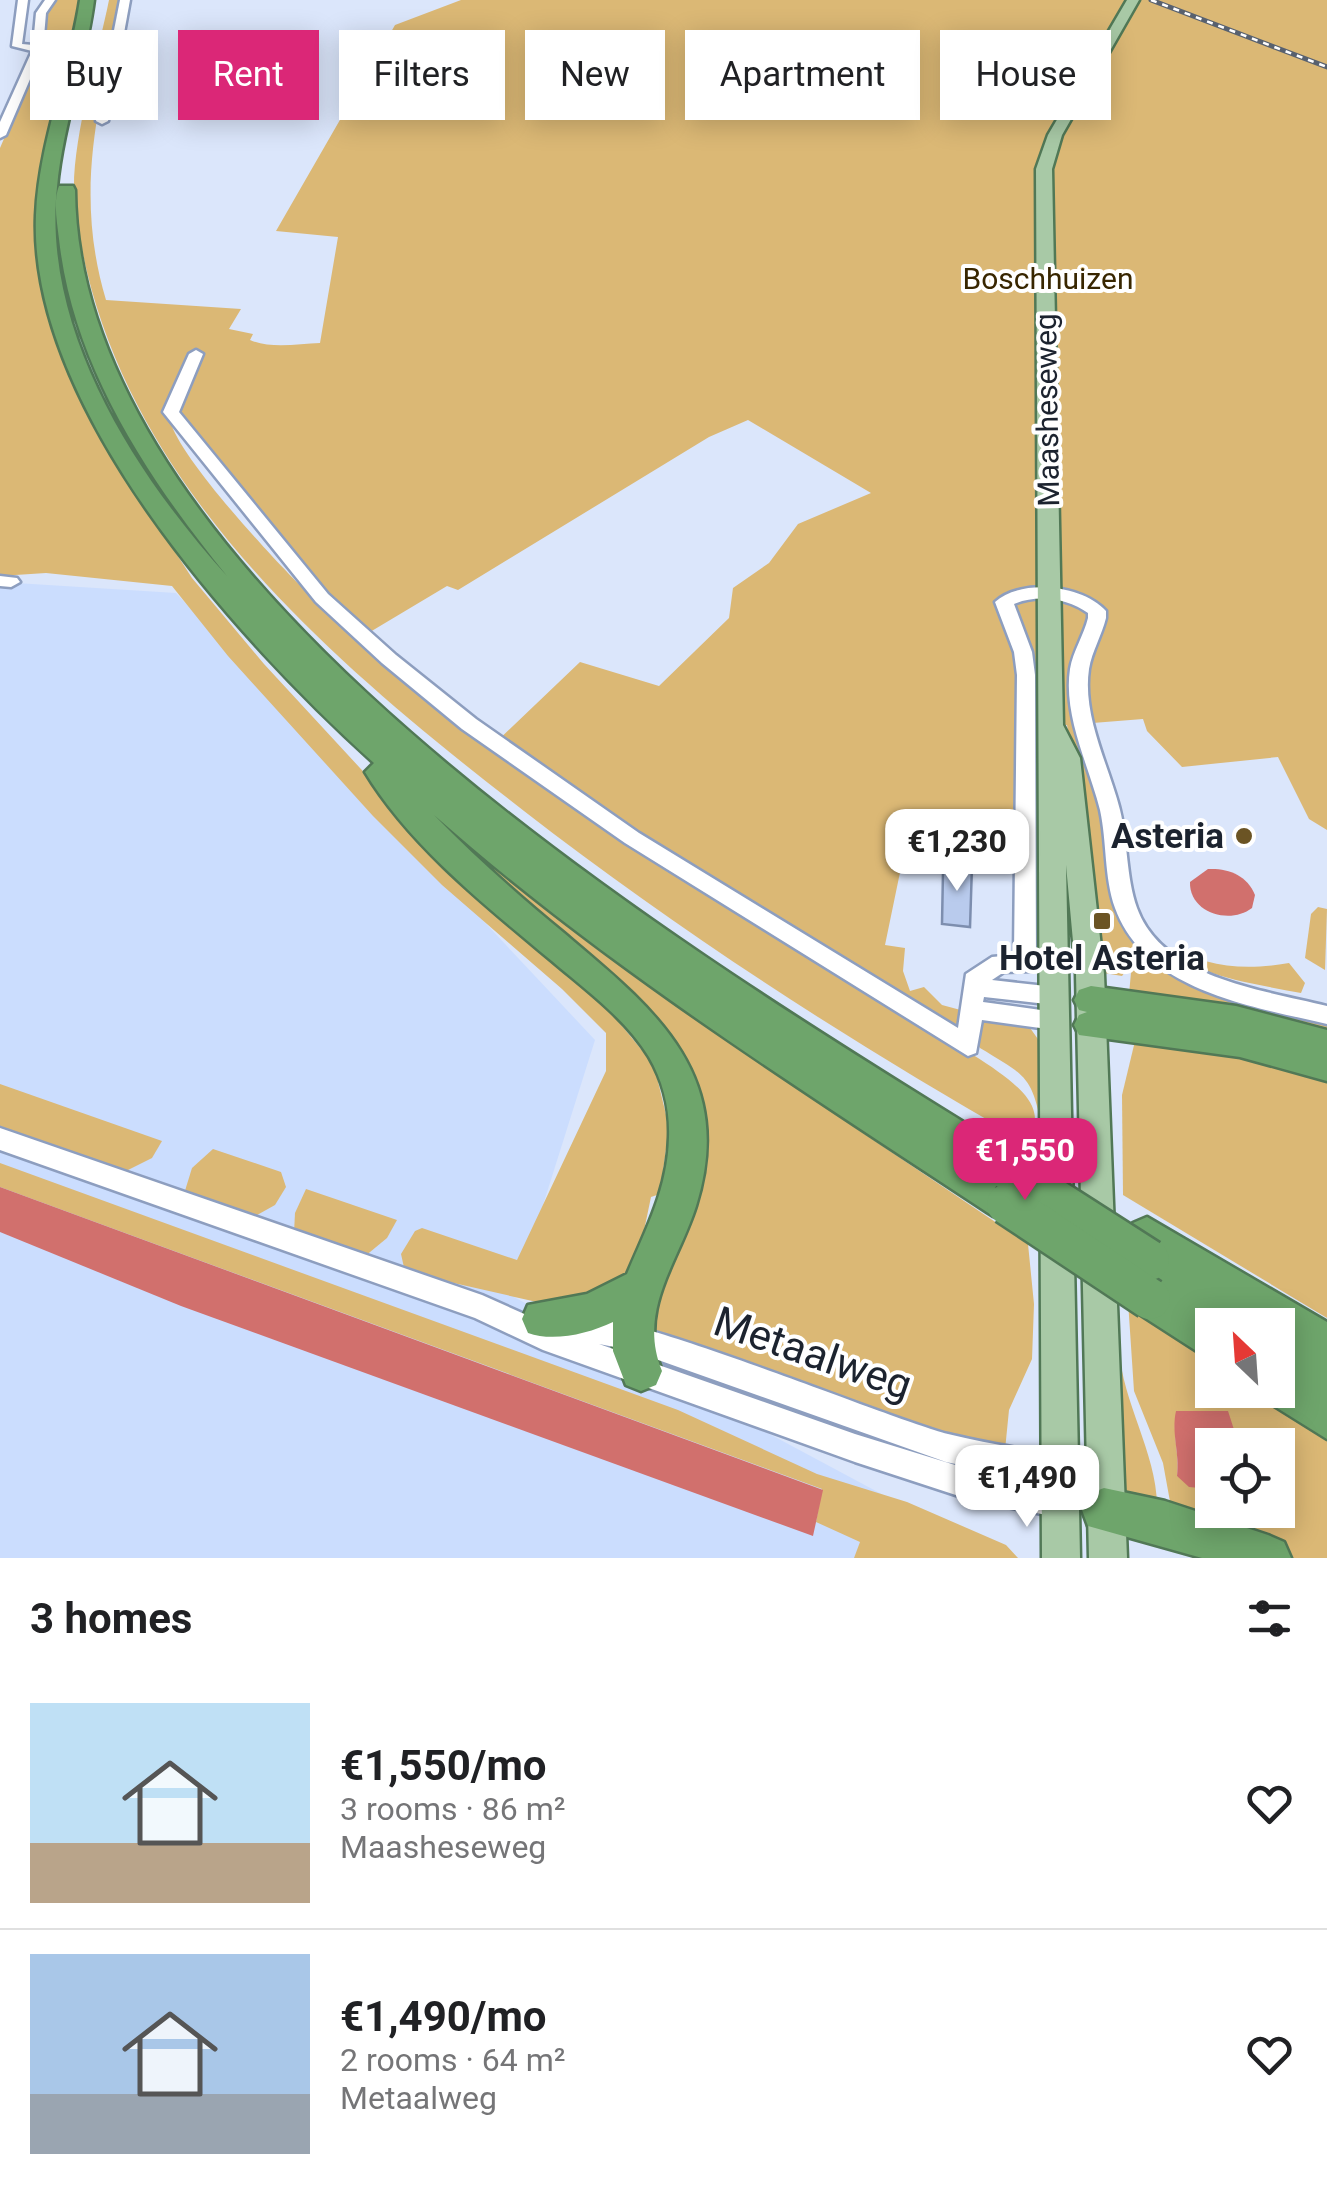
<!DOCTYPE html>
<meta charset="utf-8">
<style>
:root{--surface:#fff;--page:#f6f6f6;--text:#202124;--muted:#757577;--line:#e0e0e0;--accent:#db2777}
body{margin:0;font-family:Roboto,sans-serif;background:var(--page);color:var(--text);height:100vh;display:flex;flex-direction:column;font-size:38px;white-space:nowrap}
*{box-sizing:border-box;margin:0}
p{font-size:32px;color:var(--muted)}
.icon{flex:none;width:55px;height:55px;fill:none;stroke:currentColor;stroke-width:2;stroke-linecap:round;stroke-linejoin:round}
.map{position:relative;height:1558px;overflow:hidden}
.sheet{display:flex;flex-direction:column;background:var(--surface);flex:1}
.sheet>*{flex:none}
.guide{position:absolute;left:30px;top:30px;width:1268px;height:90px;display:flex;gap:20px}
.needle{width:65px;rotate:335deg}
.tools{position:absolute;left:1195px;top:1308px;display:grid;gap:20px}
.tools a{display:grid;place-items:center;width:100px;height:100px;border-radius:0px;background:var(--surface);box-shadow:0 5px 25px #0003;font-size:50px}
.price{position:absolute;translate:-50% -85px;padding:0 22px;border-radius:20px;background:#fff;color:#222;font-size:32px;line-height:65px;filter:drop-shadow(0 2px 5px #0008)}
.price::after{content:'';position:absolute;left:50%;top:60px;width:30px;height:22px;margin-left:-15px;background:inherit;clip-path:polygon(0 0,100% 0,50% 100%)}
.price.active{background:var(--accent);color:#fff}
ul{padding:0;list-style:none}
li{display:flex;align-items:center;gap:30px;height:250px;padding:0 30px}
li+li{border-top:2px solid var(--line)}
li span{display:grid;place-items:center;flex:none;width:280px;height:200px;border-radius:0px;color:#555}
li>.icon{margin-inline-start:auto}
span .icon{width:120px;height:120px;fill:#fffc;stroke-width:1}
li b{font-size:42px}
h2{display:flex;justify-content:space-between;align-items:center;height:120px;padding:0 30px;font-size:42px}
.chip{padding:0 35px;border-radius:0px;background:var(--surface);box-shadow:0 5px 25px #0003;font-size:35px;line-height:90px}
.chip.active{background:var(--accent);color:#fff}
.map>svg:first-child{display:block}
</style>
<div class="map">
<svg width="1327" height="1558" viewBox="0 0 1327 1558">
<rect width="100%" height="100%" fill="#dbe6fb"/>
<!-- built -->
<polygon fill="#cbddfe" points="0,582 176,593 595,1040 514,1297 1001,1558 0,1558"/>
<!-- green -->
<g fill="#dbb875" fill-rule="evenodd">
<polygon points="55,0 79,0 44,156 40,246 123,471 192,578 264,664 420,833 614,1016 654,1065 669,1127 660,1194 651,1197 641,1245 633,1267 621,1284 559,1307 405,1272 401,1254 415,1231 422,1228 517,1260 606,1071 606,1033 562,989 442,885 373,816 228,656 172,586 46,573 0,576 0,148 39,57 46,8"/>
<path d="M109 0H122C98 106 74 193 106 300L241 309 229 329 253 334 250 340C270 349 298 344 320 343L338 237 276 231 352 99 358 108H366L364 101 354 97 395 25 461 0H1327V830L1309 819 1278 757 1182 767 1147 731 1143 719 1080 724 1112 866 1142 949 1122 976 1104 973 1097 948 1102 924 1095 909 1067 725 1015 730 1019 841 910 824 885 945 905 948 903 971 910 991 924 987 942 1005 968 1012 966 1029 934 1031C959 1048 1028 1082 1034 1112 1037 1122 1032 1135 1031 1145 855 1045 684 935 524 811 324 656 106 472 75 205 68 152 98 55 109 0ZM748 420 871 493 798 524 769 563 733 588 729 618 659 686 580 662 492 746 412 688 321 604 334 599 370 632 447 586 458 590 709 437ZM170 421 182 430 316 601C282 569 182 462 170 421Z"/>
<polygon points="383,769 725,1040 1028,1244 1034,1304 1032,1359 1009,1410 1005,1450 945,1442 638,1334 687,1082"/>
<polygon points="1318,907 1327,909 1325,970 1305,958 1311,914"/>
<path d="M1161 945C1208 965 1237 972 1289 963L1305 983 1301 993C1251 983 1201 978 1161 945Z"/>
<polygon points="1149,955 1327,1020 1327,1033 1129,994 1131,973 1138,960"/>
<path d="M978 1014 1028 1025 1040 1042 1043 1133C1032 1076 1028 1077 980 1048L975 1040Z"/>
<polygon points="1135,1041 1249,1056 1327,1076 1327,1318 1123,1195 1122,1095"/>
<polygon points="0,1084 162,1141 152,1158 124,1172 0,1126"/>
<polygon points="213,1149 281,1172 286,1187 275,1205 252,1218 184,1194 192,1168"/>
<polygon points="0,1163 678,1410 817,1474 907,1502 1006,1545 1018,1558 854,1558 860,1542 816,1522 822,1489 0,1187"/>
<polygon points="306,1189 397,1220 387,1238 364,1257 294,1233 295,1213"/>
<path d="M1128 1301 1212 1355V1390H1267L1327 1429V1558H1287L1173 1518 1163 1463 1134 1391ZM1177 1411H1227L1239 1445H1278V1510H1212V1487L1177 1476C1180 1453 1171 1433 1177 1411Z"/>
<path d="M1113 1358 1120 1359C1127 1412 1160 1461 1157 1515L1125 1507Z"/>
</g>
<!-- water -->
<g fill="#d1706d">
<path d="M1208 869C1228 868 1247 875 1255 895L1252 908C1230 925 1189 913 1190 882Z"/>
<polygon points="0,1187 823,1490 813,1536 181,1306 0,1232"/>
<path d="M1176 1411H1228L1239 1445H1212L1210 1489 1189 1487 1177 1476C1180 1453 1171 1433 1176 1411Z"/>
</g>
<!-- building -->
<polygon fill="#b9cbed" stroke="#7d8eae" stroke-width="2.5" points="948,860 972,866 970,927 942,924 943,872"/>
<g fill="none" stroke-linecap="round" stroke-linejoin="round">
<!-- minor casing -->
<g stroke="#8d9ebf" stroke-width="5">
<g id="minor">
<polygon points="18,0 28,0 22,44 33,45 36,13 45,0 55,0 46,13 43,49 6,135 0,138 0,122 32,51 12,46"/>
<polygon points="120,0 130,0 108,121 102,124 96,121"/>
<path d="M196 350 203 354 179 412 328 594 396 655 476 719 639 833 958 1028 966 974 992 957 1014 955 1017 675 1014 652 995 602C1021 578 1083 585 1106 611V618C1102 635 1092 651 1089 669 1082 716 1109 766 1120 810 1128 842 1126 877 1137 908 1163 979 1264 990 1327 1006V1024C1252 1006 1146 992 1115 908 1104 877 1107 842 1100 810 1089 766 1063 716 1070 669 1073 651 1084 635 1088 618V613C1067 598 1037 594 1014 604L1032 652 1035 675 1036 965 1033 971 1004 972 992 980 1055 987 1063 990 1066 996 1063 1002 1055 1005 984 997 983 1002 1055 1012 1063 1014 1067 1021 1063 1028 1055 1030 982 1020 976 1053 968 1056 625 843 462 729 382 663 316 602 163 412 189 354Z"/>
<polygon points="0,576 17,578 20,582 11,587 0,586"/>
<path d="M0 1128 482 1295 558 1329 556 1325 560 1316C604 1299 882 1417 948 1434 985 1443 1023 1449 1061 1456L1071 1461 1076 1471 1071 1481 1061 1486 946 1462 630 1350 599 1344 855 1434 968 1469 1061 1488 1071 1493 1076 1503 1071 1513 1061 1518 968 1499 855 1462 543 1350 475 1318 0 1150Z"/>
</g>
</g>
<!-- major casing -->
<g stroke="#517856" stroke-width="5">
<polygon id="major" points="1127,0 1139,0 1062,135 1052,169 1063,725 1080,758 1104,974 1127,1558 1089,1558 1076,974 1066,865 1080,1558 1042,1558 1036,169 1048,135"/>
</g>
<!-- highway casing -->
<g stroke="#517856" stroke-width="5">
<g id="highway">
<path d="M80 0H94C86 63 63 124 57 187 42 331 135 474 227 576 148 479 73 366 59 239 57 222 53 201 59 186H73L75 190C78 592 717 969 1020 1157L1026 1169 1020 1181 1009 1185 1021 1192 1026 1204 1021 1216 1007 1221 993 1216C802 1090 606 967 434 815 475 857 519 896 564 933 654 1009 737 1074 696 1206 678 1263 637 1310 662 1371L656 1385 641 1391 626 1385 613 1351V1322C588 1334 553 1342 528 1333L522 1319 528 1305 587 1294 627 1274C646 1229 668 1188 669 1137 670 1109 663 1081 649 1057 625 1018 586 990 552 961 487 907 409 845 365 772L374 763C239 641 28 410 36 215 39 142 69 72 80 0Z"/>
<polygon points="1091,986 1236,1006 1327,1030 1327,1081 1240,1057 1079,1035 1074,1025 1079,1015 1087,1012 1079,1010 1074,1000 1079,990"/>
<polygon points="1147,1217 1327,1322 1327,1439 1263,1399 1259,1390 1278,1390 1278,1325 1212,1325 1212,1361 1136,1312 1130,1299 1136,1286 1148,1281 1135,1273 1129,1260 1135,1248 1128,1235 1133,1223"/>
<polygon points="1104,1488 1165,1501 1268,1535 1284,1542 1291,1558 1202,1558 1088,1526 1082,1510 1088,1494"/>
</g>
</g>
<!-- minor -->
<use href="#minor" fill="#fff" fill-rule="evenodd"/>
<!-- major -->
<use href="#major" fill="#a8c9a6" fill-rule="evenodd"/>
<!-- highway -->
<use href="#highway" fill="#6ea56b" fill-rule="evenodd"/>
<!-- rail casing -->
<g stroke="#58616f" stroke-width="5">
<polyline id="rail" points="1151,0 1327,67"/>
</g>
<!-- rail -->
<use href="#rail" stroke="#fff" stroke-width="2.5" stroke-dasharray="6" stroke-linecap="butt"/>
<!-- highway-bridge casing -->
<g stroke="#517856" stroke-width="45" stroke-linecap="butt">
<g id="highway-bridge">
<polyline points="1007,1169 1149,1260"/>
<polyline points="1007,1204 1150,1299"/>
</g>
</g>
<!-- highway-bridge -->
<use href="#highway-bridge" stroke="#6ea56b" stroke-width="40"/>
</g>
<!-- markers -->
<g fill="#6b5424" stroke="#fff" stroke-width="4">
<circle cx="1244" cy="836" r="10"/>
<rect x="1092" y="911" width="20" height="20" rx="5"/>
</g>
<g text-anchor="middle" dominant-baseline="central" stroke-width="8" stroke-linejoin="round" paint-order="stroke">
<!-- far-park labels -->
<g font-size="30" fill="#382600" stroke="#fff">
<text x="1048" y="278">Boschhuizen</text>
</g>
<!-- far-street labels -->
<g font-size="30" fill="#1c232f" stroke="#fff">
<text transform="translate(1047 410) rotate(-91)">Maasheseweg</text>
</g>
<!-- poi labels -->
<g font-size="35" font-weight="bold" fill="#1c232f" stroke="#fff" text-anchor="end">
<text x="1224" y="836">Asteria</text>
<text x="1102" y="958" text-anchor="middle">Hotel Asteria</text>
</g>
<!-- near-street labels -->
<g font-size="42" fill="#1c232f" stroke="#fff">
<text transform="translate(813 1353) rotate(19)">Metaalweg</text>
</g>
</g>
</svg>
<div class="tools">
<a><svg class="needle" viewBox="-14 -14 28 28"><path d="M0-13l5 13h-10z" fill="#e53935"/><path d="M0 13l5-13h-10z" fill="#757577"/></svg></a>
<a><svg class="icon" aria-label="locate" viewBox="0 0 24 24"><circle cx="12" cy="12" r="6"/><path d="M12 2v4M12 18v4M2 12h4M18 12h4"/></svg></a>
</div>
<b class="price" style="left:957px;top:894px">€1,230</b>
<b class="price active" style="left:1025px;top:1203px">€1,550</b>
<b class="price" style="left:1027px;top:1530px">€1,490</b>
<div class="guide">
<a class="chip">Buy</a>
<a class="chip active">Rent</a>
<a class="chip">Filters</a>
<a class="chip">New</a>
<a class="chip">Apartment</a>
<a class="chip">House</a>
</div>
</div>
<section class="sheet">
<h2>3 homes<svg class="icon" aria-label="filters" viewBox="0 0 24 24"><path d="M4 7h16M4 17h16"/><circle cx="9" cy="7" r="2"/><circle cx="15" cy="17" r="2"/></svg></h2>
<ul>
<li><span style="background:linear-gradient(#bfe0f5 70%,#b9a48a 0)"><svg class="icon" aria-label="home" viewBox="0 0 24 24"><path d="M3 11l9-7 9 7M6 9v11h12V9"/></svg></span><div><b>€1,550/mo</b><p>3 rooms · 86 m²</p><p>Maasheseweg</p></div><svg class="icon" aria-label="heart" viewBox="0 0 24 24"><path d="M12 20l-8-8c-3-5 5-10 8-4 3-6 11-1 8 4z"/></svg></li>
<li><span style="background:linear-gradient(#a9c7e8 70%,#9aa5b1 0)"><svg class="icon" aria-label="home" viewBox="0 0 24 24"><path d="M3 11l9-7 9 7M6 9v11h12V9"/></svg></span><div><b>€1,490/mo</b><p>2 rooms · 64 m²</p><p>Metaalweg</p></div><svg class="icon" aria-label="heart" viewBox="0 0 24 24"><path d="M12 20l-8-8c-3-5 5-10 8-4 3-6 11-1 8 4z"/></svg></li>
</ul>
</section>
